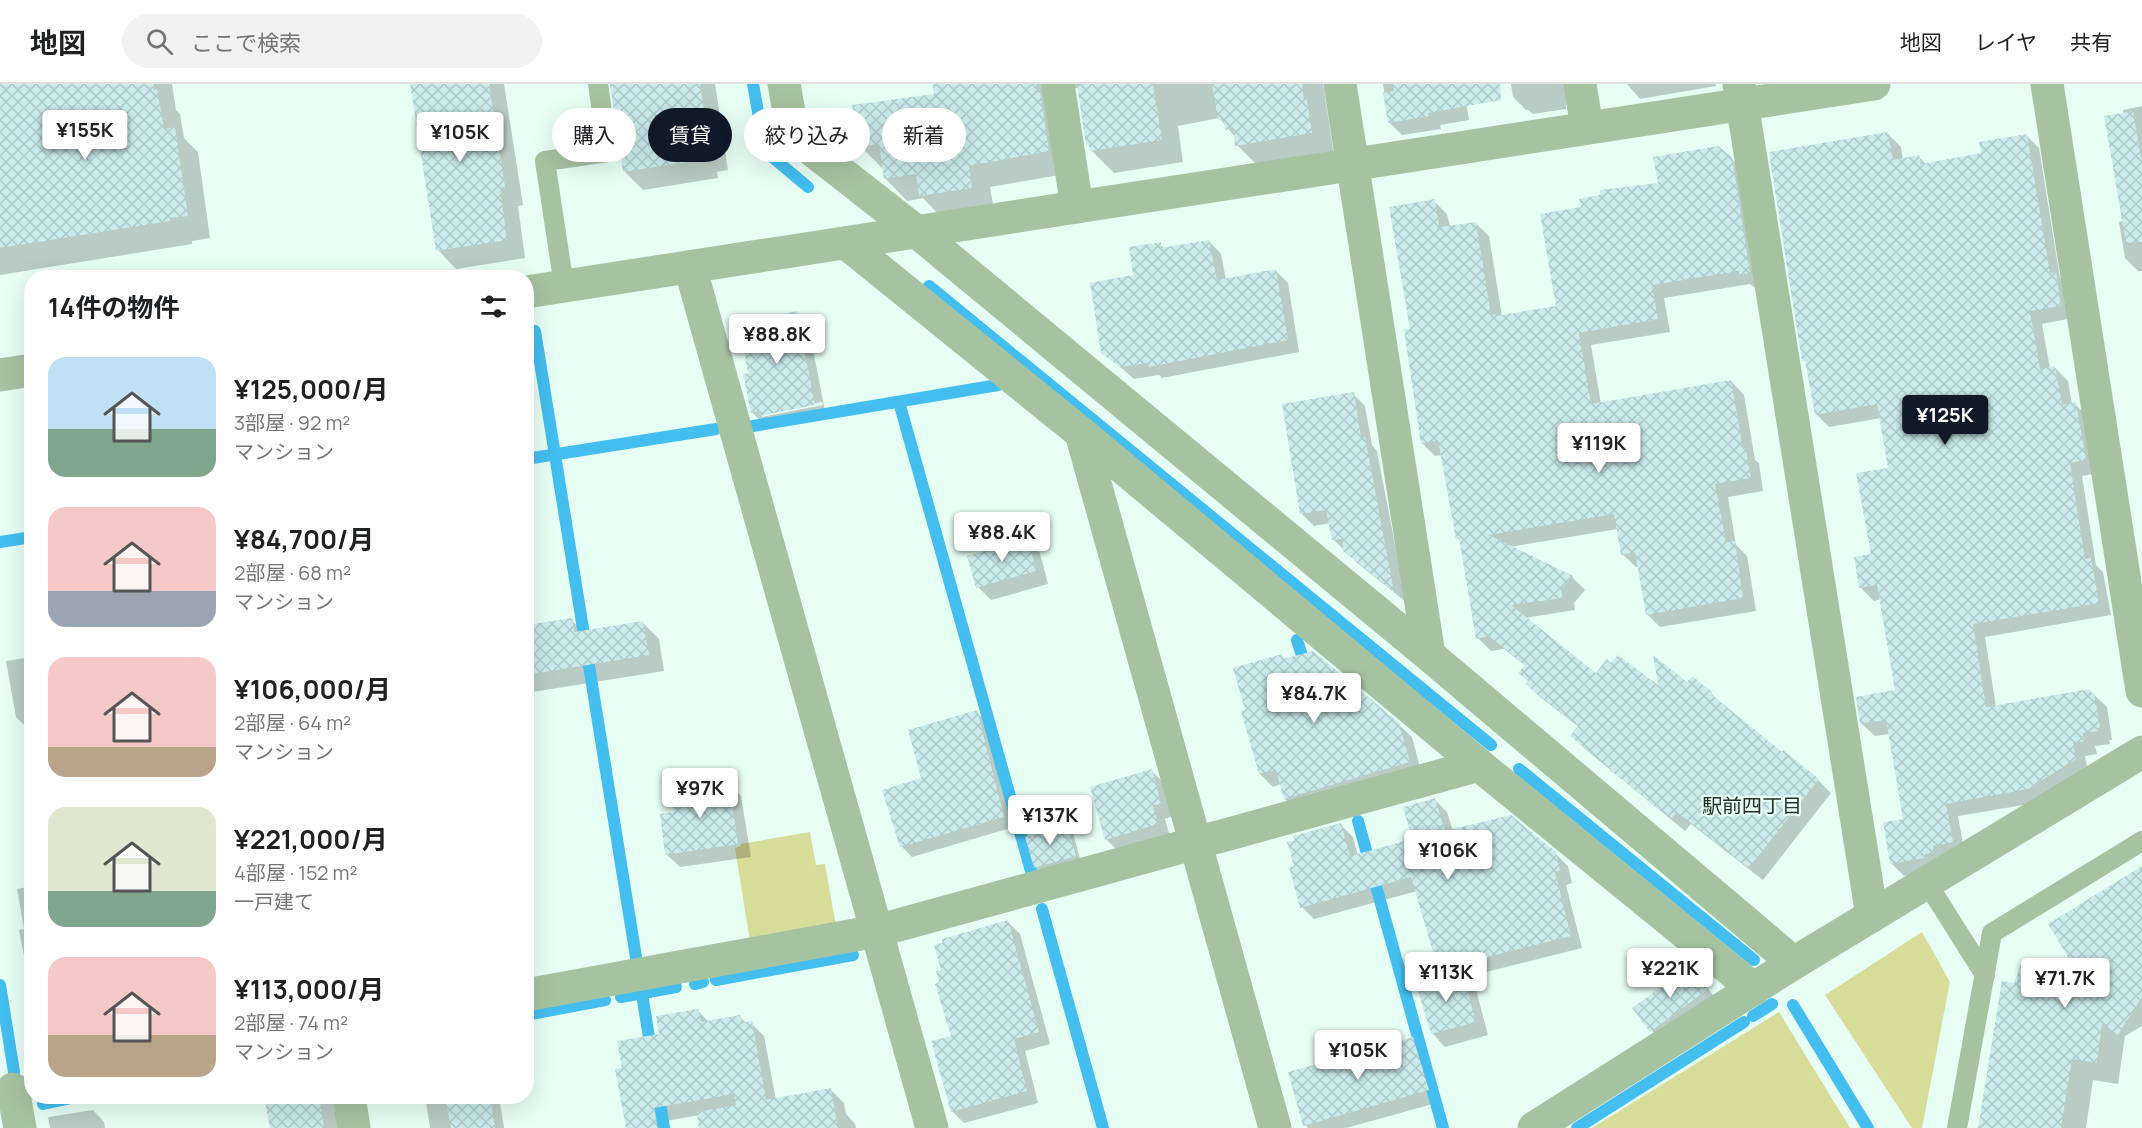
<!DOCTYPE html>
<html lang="ja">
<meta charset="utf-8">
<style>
:root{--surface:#fff;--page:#f2f2f2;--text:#202124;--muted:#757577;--line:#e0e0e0;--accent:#111827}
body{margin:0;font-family:Manrope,"Noto Sans JP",sans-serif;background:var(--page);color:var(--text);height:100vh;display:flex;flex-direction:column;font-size:22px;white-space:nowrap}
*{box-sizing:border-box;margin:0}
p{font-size:20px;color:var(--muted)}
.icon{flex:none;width:33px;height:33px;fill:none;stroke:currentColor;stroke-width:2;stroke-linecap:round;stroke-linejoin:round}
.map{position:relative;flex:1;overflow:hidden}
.drawer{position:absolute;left:24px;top:186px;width:510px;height:834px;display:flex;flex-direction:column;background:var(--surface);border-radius:24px;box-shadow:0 6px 24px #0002}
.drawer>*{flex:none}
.top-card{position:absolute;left:552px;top:24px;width:570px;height:54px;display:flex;gap:12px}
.price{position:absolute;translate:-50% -51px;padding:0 14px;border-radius:6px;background:#fff;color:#222;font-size:20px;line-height:39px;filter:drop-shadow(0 2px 3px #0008)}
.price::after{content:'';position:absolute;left:50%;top:36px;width:18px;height:14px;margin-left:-9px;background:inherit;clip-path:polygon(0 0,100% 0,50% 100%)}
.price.current{background:var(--accent);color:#fff}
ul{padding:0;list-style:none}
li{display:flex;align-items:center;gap:18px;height:150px;padding:0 24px}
li span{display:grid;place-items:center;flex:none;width:168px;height:120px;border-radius:18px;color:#555}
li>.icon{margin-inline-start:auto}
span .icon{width:72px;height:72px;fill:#fffc;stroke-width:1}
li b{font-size:26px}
h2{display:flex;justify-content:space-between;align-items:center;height:72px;padding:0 24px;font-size:26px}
.pill{padding:0 21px;border-radius:27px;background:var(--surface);box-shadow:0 6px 24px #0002;font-size:21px;line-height:54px}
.pill.current{background:var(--accent);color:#fff}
header{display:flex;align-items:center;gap:36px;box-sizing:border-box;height:84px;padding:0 30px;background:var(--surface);border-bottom:2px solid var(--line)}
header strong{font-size:28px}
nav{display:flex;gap:33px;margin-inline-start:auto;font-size:21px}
.search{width:420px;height:54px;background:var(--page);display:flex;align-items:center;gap:15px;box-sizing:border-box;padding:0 21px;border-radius:33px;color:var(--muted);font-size:22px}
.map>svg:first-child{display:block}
</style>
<header>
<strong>地図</strong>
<div class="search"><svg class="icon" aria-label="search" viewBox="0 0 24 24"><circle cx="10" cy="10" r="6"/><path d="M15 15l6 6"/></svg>ここで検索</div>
<nav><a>地図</a><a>レイヤ</a><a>共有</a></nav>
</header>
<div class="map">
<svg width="2142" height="1044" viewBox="0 0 2142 1044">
<defs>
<pattern id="building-cross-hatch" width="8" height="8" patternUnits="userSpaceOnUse" patternTransform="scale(1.5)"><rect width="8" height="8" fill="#caeaeb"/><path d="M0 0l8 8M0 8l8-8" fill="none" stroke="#adc9ca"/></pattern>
</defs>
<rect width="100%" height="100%" fill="#e7fef5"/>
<!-- green -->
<g fill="#d7dd99">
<polygon points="810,748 816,781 825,780 836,842 750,858 735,764 741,762 741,760"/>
<polygon points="1922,848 1950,898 1922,1044 1912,1044 1825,911"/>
<polygon points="1779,928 1850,1044 1592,1044"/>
</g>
<!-- shadow -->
<g fill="#0003" fill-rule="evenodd">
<polygon points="0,0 172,0 176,26 180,30 184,54 198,68 210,154 192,157 192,160 0,191"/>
<polygon points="411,0 504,0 523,121 518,122 525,174 456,185 438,166"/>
<polygon points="610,0 715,0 728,86 717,88 718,94 643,106 624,87"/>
<polygon points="934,0 1323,0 1334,71 1259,83 1237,61 1236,54 1219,34 1178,42 1183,78 1114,89 1092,67 1088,60 1079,3 1068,8 1071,89 990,103 994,126 942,134 923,114 907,117 885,94 883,85 860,62 936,12"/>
<polygon points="1383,0 1463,0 1469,36 1440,41 1441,45 1402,51 1389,38"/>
<polygon points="1511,0 1568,0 1572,20 1566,21 1566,25 1533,30 1528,26 1526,26 1513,13"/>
<polygon points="1627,0 1716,0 1716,2 1640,15"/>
<polygon points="2142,22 2142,187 2138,187 2125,174 2119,138 2123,137 2123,26"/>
<polygon points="1888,50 1901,63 1903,76 1919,73 1926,80 1983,70 2026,51 2039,64 2060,194 2068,202 2073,234 2042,240 2050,285 2055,284 2068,297 2072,320 2075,320 2088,333 2098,389 2082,392 2096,481 2103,488 2111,531 1985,553 1996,623 2090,607 2107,623 2112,656 2109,656 2110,660 2095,662 2097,670 2085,672 2088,688 2041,718 1958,732 1965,771 1937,786 1904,792 1891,779 1904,736 1890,650 1875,652 1862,640 1896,607 1881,515 1874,517 1861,504 1872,471 1890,385 1881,334 1829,343 1816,330 1807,279 1804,276"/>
<polygon points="1731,74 1744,88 1763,202 1754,203 1750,200 1664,214 1670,248 1591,261 1601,320 1731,297 1744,311 1755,376 1759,379 1763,407 1728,413 1736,461 1747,472 1756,527 1660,543 1647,530 1639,483 1636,483 1622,470 1618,445 1509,463 1572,493 1585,506 1574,519 1575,526 1525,534 1597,591 1660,605 1687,600 1711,609 1725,623 1782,670 1818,696 1831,709 1763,796 1691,740 1685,747 1585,665 1572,652 1579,643 1540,613 1527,600 1529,598 1526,582 1504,565 1491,567 1478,554 1462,459 1457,454 1442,371 1435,372 1422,359 1412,247 1434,117 1447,130 1450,143 1475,139 1489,152 1502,232 1558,223 1582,125 1660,100"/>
<polygon points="1209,157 1221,170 1226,196 1276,187 1288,199 1299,268 1162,294 1159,291 1134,295 1103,268 1135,192 1160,160 1165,165"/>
<path d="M796 229 808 240 826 332 772 342 768 338 763 340 752 328 750 260ZM822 318 823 321 762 333 760 330Z"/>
<polygon points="1353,310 1365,322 1372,361 1377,367 1406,518 1357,479 1333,455 1330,439 1314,442 1301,429"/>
<polygon points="1027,456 1040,469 1048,500 991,516 978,503"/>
<polygon points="571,536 584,548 643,539 659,555 664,587 526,609 526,543"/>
<polygon points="1281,572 1286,576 1398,640 1412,653 1422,691 1298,728 1285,715 1281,700 1273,703 1260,690 1243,628 1247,627"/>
<polygon points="32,573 32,645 29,646 16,633 6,577"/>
<polygon points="976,628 987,638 1014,743 912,773 901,762 923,695"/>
<polygon points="1152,687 1165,700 1173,732 1165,735 1170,753 1119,768 1106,755"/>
<polygon points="728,699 741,712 751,773 680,783 666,770"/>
<polygon points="1435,716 1447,728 1453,747 1555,769 1568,782 1572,799 1566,801 1582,864 1466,893 1475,902 1488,951 1445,963 1432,949 1448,893 1439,884 1417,807 1314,835 1302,823 1296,783 1340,740 1353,753 1358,772 1414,756"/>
<polygon points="1066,743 1073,749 1081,778 1042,790 1035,783"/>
<polygon points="2142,783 2142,942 2125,952 2118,1000 2093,996 2086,1044 1979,1044 2015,901 2085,898"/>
<polygon points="32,802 32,902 29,899 19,846 24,845 17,805"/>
<polygon points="1008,838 1020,850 1050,960 1025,967 1038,1019 964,1039 952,1027 953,953 941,899 943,887"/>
<polygon points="1694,888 1720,919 1665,960 1652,947 1635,924"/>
<polygon points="698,927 709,938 740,933 747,940 751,939 764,952 776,1016 831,1006 844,1019 846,1030 855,1040 856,1044 741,1044 738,1024 666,1037 667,1044 627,1044 623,985 661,951"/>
<polygon points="1413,955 1424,966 1440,1018 1346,1044 1308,1044 1305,1041"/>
<polygon points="265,1012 333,1012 339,1044 271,1044"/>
<polygon points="425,1012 499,1012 504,1044 430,1044"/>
<polygon points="93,1026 104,1038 105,1044 50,1044 48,1033"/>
</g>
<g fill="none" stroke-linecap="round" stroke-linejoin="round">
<!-- stream -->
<g stroke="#43beef" stroke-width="12">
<polyline points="753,0 765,67 808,103"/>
<polyline points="929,202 1491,661"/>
<polyline points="535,247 636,873"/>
<polyline points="899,318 1031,787"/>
<polyline points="753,342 998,301"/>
<polyline points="526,375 716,345"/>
<polyline points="0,458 32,453"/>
<polyline points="1297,556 1306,584"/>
<polyline points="1519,685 1754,876"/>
<polyline points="1358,737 1443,1044"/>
<polyline points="1042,825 1103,1044"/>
<polyline points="716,896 853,871"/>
<polyline points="695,900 703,898"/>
<polyline points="0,901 14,988"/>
<polyline points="642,910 651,966"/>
<polyline points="621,913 676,903"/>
<polyline points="1793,921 1868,1044"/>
<polyline points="526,931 605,916"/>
<polyline points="1753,932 1772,920"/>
<polyline points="658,1007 664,1044"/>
<polyline points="43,1020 81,1012"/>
<polyline points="1577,1044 1744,938"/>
</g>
</g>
<!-- building -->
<g fill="url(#building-cross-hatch)">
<polygon points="0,0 153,0 154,6 157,5 164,45 175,43 188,132 170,134 170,137 0,164"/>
<polygon points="410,0 489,0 505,103 500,104 507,156 436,167"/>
<polygon points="610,0 700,0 711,67 699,69 700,76 623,88"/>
<polygon points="932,0 1036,0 1037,8 1040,7 1049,67 969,82 972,104 919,112 916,90 884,95 879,60 859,63 852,21 934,10"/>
<polygon points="1086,0 1153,0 1162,56 1090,67 1089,60 1086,61 1077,1"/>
<polygon points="1212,0 1302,0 1304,16 1307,16 1312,49 1235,62 1233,44 1225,46 1224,35 1218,36"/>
<polygon points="1393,0 1500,0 1501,16 1428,29 1429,32 1388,39 1383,9 1394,7"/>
<polygon points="2133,27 2142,79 2142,158 2126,159 2104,32"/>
<polygon points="1888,48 1893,76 1919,71 1921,80 1981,69 1979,58 2027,50 2050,189 2056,188 2061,222 2030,227 2040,285 2055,282 2062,321 2076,318 2086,376 2070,379 2085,475 2091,474 2099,519 1973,540 1986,623 2090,605 2091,610 2094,609 2100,643 2097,644 2098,647 2083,649 2085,657 2073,659 2076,675 2028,705 1946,720 1953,758 1933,762 1934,769 1925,770 1925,774 1890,780 1883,738 1903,735 1886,636 1860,640 1856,613 1895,606 1877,501 1859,504 1854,473 1871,470 1856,389 1888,384 1877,320 1815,331 1805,276 1802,277 1769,68"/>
<polygon points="1718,62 1732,73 1750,189 1739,191 1739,187 1652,201 1658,235 1579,249 1591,320 1731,296 1743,365 1746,365 1751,394 1715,400 1726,458 1735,457 1743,514 1646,531 1635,468 1621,471 1614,430 1489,451 1573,492 1561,505 1563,514 1511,521 1596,589 1607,575 1611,579 1618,571 1658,601 1653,571 1687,598 1692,592 1712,608 1712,611 1782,668 1783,666 1819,695 1749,784 1677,728 1671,735 1610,686 1611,685 1570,652 1578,642 1525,600 1528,597 1518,589 1525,581 1489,552 1476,555 1459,454 1456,455 1438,356 1421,360 1404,246 1410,245 1389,123 1435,115 1439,143 1476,138 1491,231 1495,230 1496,232 1556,222 1540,130 1581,123 1579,115 1600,111 1600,106 1658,99 1653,73"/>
<polygon points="1209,156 1217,196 1276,185 1288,256 1149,283 1148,279 1120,283 1101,269 1090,199 1133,191 1129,163 1161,158 1161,164"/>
<polygon points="797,227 815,321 760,332 759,327 751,329 743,290 748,289 743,261 749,259 744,238"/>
<polygon points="1354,308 1361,353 1365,353 1394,508 1343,467 1342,455 1332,456 1326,426 1300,430 1282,320"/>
<polygon points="1028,455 1036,487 976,504 967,472"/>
<polygon points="572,534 574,548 643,537 649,571 526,591 526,541"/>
<polygon points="1313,567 1399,639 1410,678 1284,715 1276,686 1259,690 1241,627 1245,626 1233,584 1282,570 1283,575"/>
<polygon points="977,626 1004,733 900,763 882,706 921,694 908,646"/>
<polygon points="1152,685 1161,719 1153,722 1158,740 1105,756 1090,703"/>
<polygon points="729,697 738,760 665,771 660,730 674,728 671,705"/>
<polygon points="1435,714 1445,747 1511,731 1556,768 1560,787 1555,788 1571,852 1438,885 1411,793 1300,824 1289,783 1294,782 1287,758 1295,756 1293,752 1341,739 1350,772 1412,755 1403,723"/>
<polygon points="1067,741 1076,772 1034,784 1025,753"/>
<polygon points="2142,782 2142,913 2118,951 2102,940 2097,979 2072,975 2061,1044 1978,1044 2002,897 2014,899 2023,875 2082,896 2048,840"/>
<polygon points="1008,836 1039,948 1014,955 1027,1007 951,1028 931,957 951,952 935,900 939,898 936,887 941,886 934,861 942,859 942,855"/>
<polygon points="1462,887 1476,938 1431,950 1416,900"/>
<polygon points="1683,887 1694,887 1708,905 1650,948 1632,924"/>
<polygon points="698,925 701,938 740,931 742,939 752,937 766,1016 831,1004 838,1044 699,1044 697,1028 736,1021 734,1010 654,1024 657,1044 626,1044 615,985 622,984 617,957 659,950 656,932"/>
<polygon points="1413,953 1429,1006 1303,1042 1288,988"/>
<polygon points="264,1012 319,1012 324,1044 270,1044"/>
<polygon points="445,1012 490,1012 495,1044 451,1044"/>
</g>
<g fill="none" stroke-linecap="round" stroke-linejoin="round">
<!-- service -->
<g stroke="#a6c3a1" stroke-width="20">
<polyline points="564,202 545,77 608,68 598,0"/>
<polyline points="1927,799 1985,891"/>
<polyline points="1957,1044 1992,849 2142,757"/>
</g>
<!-- minor -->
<g stroke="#a6c3a1" stroke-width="33">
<polyline points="784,0 793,51 917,148 1429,571 1794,879"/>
<polyline points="1058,0 1077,123"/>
<polyline points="1340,0 1429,571"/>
<polyline points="1580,0 1587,44"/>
<polyline points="1739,0 1872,832"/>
<polyline points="2047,0 2142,607"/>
<polyline points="846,159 1081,349 1479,681 1754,905"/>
<polyline points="690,183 932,1044"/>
<polyline points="1081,349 1275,1044"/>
<polyline points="526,911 877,847 1479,681"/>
<polyline points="13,1005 20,1044"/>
<polyline points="349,1012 354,1044"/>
<polyline points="1534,1044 1794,879 2142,668"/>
</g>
<!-- tertiary -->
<g stroke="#a6c3a1" stroke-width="33">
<polyline points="526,208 1874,0"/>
<polyline points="0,291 32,286"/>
</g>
</g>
<g text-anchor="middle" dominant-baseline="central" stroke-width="4.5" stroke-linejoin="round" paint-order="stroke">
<!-- neighbourhood labels -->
<g font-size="20" fill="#242f2b" stroke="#e7fef5">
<text x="1752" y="721">駅前四丁目</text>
</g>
</g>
</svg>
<b class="price" style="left:85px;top:77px">¥155K</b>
<b class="price" style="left:460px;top:79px">¥105K</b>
<b class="price" style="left:777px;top:281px">¥88.8K</b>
<b class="price current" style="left:1945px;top:362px">¥125K</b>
<b class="price" style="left:1599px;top:390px">¥119K</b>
<b class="price" style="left:1002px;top:479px">¥88.4K</b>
<b class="price" style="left:1314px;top:640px">¥84.7K</b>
<b class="price" style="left:700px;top:735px">¥97K</b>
<b class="price" style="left:1050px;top:762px">¥137K</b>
<b class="price" style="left:1448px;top:797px">¥106K</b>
<b class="price" style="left:1670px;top:915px">¥221K</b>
<b class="price" style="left:1446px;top:919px">¥113K</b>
<b class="price" style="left:2065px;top:925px">¥71.7K</b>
<b class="price" style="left:1358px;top:997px">¥105K</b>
<div class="top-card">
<a class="pill">購入</a>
<a class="pill current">賃貸</a>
<a class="pill">絞り込み</a>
<a class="pill">新着</a>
</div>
<section class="drawer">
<h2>14件の物件<svg class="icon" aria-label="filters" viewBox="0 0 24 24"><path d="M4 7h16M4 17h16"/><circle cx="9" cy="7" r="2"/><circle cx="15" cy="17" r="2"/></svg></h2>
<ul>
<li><span style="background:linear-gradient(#bfe0f5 60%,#7fa58c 0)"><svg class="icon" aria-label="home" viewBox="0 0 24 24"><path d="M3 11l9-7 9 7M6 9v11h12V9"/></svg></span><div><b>¥125,000/月</b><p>3部屋 · 92 m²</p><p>マンション</p></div></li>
<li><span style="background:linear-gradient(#f6c9c9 70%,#9aa5b1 0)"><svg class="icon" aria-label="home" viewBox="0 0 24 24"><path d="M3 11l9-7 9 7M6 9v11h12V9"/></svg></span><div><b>¥84,700/月</b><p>2部屋 · 68 m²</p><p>マンション</p></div></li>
<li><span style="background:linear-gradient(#f6c9c9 75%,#b9a48a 0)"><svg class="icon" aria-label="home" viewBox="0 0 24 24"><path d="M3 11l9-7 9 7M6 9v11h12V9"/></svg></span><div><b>¥106,000/月</b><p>2部屋 · 64 m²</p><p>マンション</p></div></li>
<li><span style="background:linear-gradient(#dfe7d0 70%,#7fa58c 0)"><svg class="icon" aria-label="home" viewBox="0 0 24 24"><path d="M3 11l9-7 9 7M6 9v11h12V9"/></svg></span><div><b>¥221,000/月</b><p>4部屋 · 152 m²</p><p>一戸建て</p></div></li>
<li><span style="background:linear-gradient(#f6c9c9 65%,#b9a48a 0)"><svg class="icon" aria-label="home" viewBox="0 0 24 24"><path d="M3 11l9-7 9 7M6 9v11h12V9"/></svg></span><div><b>¥113,000/月</b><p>2部屋 · 74 m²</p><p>マンション</p></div></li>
</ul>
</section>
</div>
